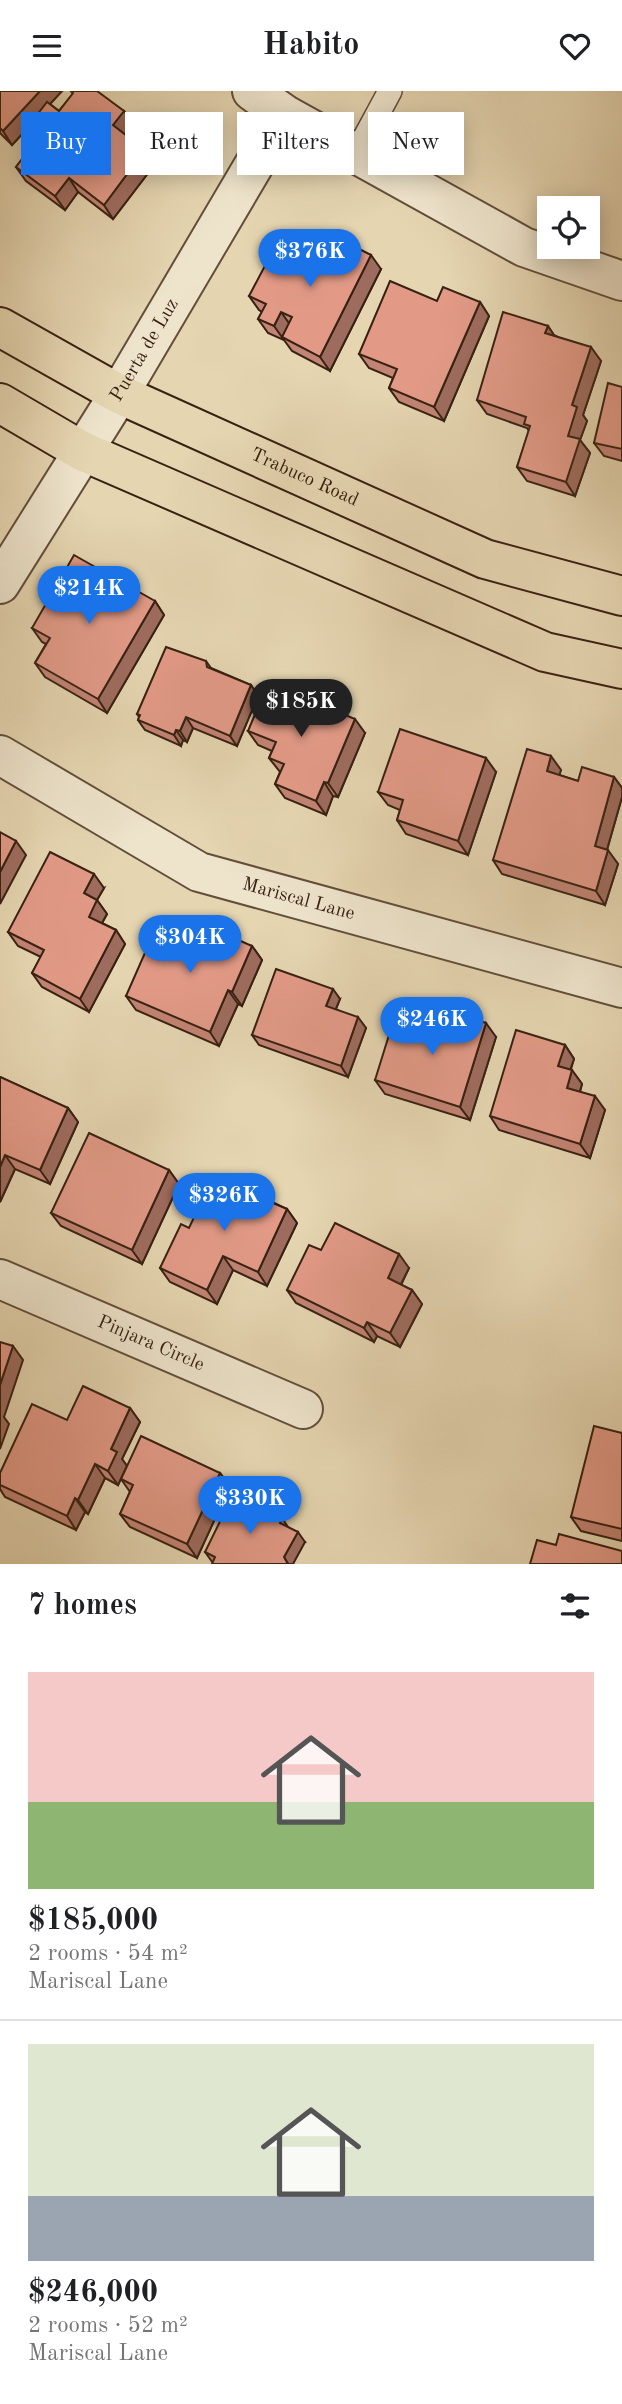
<!DOCTYPE html>
<meta charset="utf-8">
<style>
:root{--surface:#fff;--page:#f2f2f2;--text:#202124;--muted:#757577;--line:#e0e0e0;--accent:#1a73e8}
body{margin:0;font-family:"Old Standard TT",serif;background:var(--page);color:var(--text);height:100vh;display:flex;flex-direction:column;font-size:26px;white-space:nowrap}
*{box-sizing:border-box;margin:0}
p{font-size:23px;color:var(--muted)}
.icon{flex:none;width:38px;height:38px;fill:none;stroke:currentColor;stroke-width:2;stroke-linecap:round;stroke-linejoin:round}
.map{position:relative;height:1473px;overflow:hidden}
.sheet{display:flex;flex-direction:column;background:var(--surface);flex:1}
.sheet>*{flex:none}
.top-card{position:absolute;left:21px;top:21px;width:581px;height:63px;display:flex;gap:14px}
.fabs{position:absolute;left:537px;top:105px;display:grid;gap:14px}
.fabs a{display:grid;place-items:center;width:63px;height:63px;border-radius:0px;background:var(--surface);box-shadow:0 4px 18px #0003;font-size:35px}
.price{position:absolute;translate:-50% -60px;padding:0 16px;border-radius:24px;background:var(--accent);color:#fff;font-size:23px;line-height:46px;filter:drop-shadow(0 2px 4px #0008)}
.price::after{content:'';position:absolute;left:50%;top:42px;width:21px;height:16px;margin-left:-10px;background:inherit;clip-path:polygon(0 0,100% 0,50% 100%)}
.price.selected{background:#222;color:#fff}
ul{padding:0;list-style:none}
li{display:grid;align-content:center;gap:14px;height:371px;padding:0 28px}
li+li{border-top:2px solid var(--line)}
li span{display:grid;place-items:center;height:217px;border-radius:0px;color:#555}
li>.icon{margin-inline-start:auto}
span .icon{width:126px;height:126px;fill:#fffc;stroke-width:1}
li b{font-size:30px}
h2{display:flex;justify-content:space-between;align-items:center;height:84px;padding:0 28px;font-size:30px}
.tag{padding:0 24px;border-radius:0px;background:var(--surface);box-shadow:0 4px 18px #0003;font-size:24px;line-height:63px}
.tag.selected{background:var(--accent);color:#fff}
header{display:flex;justify-content:space-between;align-items:center;height:91px;padding:0 28px;background:var(--surface);font-size:32px;font-weight:700}
.map>svg:first-child{display:block}
</style>
<header><svg class="icon" aria-label="menu" viewBox="0 0 24 24"><path d="M4 6h16M4 12h16M4 18h16"/></svg>Habito<svg class="icon" aria-label="heart" viewBox="0 0 24 24"><path d="M12 20l-8-8c-3-5 5-10 8-4 3-6 11-1 8 4z"/></svg></header>
<div class="map">
<svg width="622" height="1473" viewBox="0 0 622 1473">
<rect width="100%" height="100%" fill="#e5d5b1"/>
<filter id="stains"><feTurbulence type="fractalNoise" baseFrequency=".00286" numOctaves="4"/><feColorMatrix values="0 0 0 0 .2 0 0 0 0 .09 0 0 0 0 .02 0 0 0 .5 -.17"/></filter>
<radialGradient id="worn" r=".72"><stop offset=".6" stop-color="#630" stop-opacity="0"/><stop offset="1" stop-color="#630" stop-opacity=".3"/></radialGradient>
<g fill="none" stroke-linecap="round" stroke-linejoin="round">
<!-- lane casing -->
<g stroke="#634e3a" stroke-width="26">
<polyline id="lane" points="356,63 390,0"/>
</g>
<!-- street casing -->
<g stroke="#634e3a" stroke-width="42">
<g id="street">
<polyline points="252,0 284,23 524,156 622,190"/>
<path id="s1" d="M0 493 119 303 284 23"/>
<path id="s2" d="M0 664 199 781 622 897"/>
<path id="s3" d="M0 1188 303 1318"/>
</g>
</g>
<!-- primary casing -->
<g stroke="#382112" stroke-width="42">
<g id="primary">
<path id="s4" d="M0 236 119 303 485 468 622 505"/>
<polyline points="0,312 82,360 545,561 622,578"/>
</g>
</g>
<!-- lane -->
<use href="#lane" stroke="#eee4cc" stroke-width="23"/>
<!-- street -->
<use href="#street" stroke="#eee4cc" stroke-width="38"/>
<!-- primary -->
<use href="#primary" stroke="#e5d5b1" stroke-width="38"/>
</g>
<!-- wall -->
<g fill="#c28474" stroke="#382112" stroke-width="2">
<polygon points="0,0 62,0 50,13 59,20 73,3 71,0 124,20 134,34 126,44 145,59 155,73 113,128 78,101 65,119 26,90 16,76 39,46 30,34 12,54 0,42"/>
<polygon points="308,167 381,178 330,280 292,260 284,249 268,242 258,228 262,221 259,219 249,205"/>
<polygon points="437,210 480,211 489,225 444,330 399,311 389,297 393,287 369,277 359,263"/>
<polygon points="548,235 554,244 601,270 583,324 587,330 580,349 590,362 575,405 527,390 517,376 529,340 527,337 487,323 477,309"/>
<polygon points="622,296 622,370 604,365 594,352"/>
<polygon points="155,510 164,524 107,622 45,586 35,572 46,553 42,551 32,537"/>
<polygon points="206,570 211,577 251,594 258,605 237,655 193,637 187,651 183,649 181,655 145,639 138,629 139,626 137,623"/>
<polygon points="248,640 365,642 338,706 333,705 326,724 285,707 275,693 280,681 269,667 272,660 258,654"/>
<polygon points="561,679 559,684 578,690 614,686 622,697 622,706 607,759 618,773 605,814 502,783 493,769"/>
<polygon points="496,681 468,764 406,743 397,729 400,719 388,714 378,701"/>
<polygon points="104,797 97,809 107,823 102,832 116,839 125,853 89,921 42,896 32,882 41,866 18,855 8,841"/>
<polygon points="207,841 252,855 262,869 242,915 238,913 219,955 136,919 126,905"/>
<polygon points="340,908 336,918 366,937 348,986 259,954 252,944"/>
<polygon points="437,941 496,946 470,1029 385,1003 375,989"/>
<polygon points="565,954 574,968 571,978 582,993 580,1001 605,1019 590,1067 499,1039 490,1025"/>
<polygon points="0,986 68,1017 78,1031 50,1093 15,1078 0,1111"/>
<polygon points="169,1079 179,1093 142,1173 61,1135 51,1122"/>
<polygon points="250,1101 265,1103 270,1110 287,1118 297,1132 267,1195 233,1179 217,1213 170,1191 160,1177 189,1137"/>
<polygon points="321,1159 409,1177 401,1194 412,1199 422,1213 400,1256 377,1245 374,1251 296,1212 287,1199"/>
<polygon points="130,1317 140,1331 122,1368 127,1375 118,1394 105,1387 88,1423 85,1421 76,1439 5,1406 0,1398 0,1382 67,1329"/>
<polygon points="622,1342 622,1450 581,1440 571,1426"/>
<polygon points="220,1382 230,1395 197,1467 130,1436 120,1423 130,1401 121,1388"/>
<polygon points="282,1427 288,1436 305,1451 213,1472 205,1461"/>
</g>
<!-- shaded-wall -->
<g fill="#9e6c5e" stroke="#382112" stroke-width="2">
<polygon points="40,0 62,0 12,54 3,40"/>
<polygon points="124,20 134,34 123,48 113,34"/>
<polygon points="145,59 155,73 113,128 104,114"/>
<polygon points="69,87 78,101 65,119 55,105"/>
<polygon points="371,164 381,178 330,280 320,266"/>
<polygon points="480,211 489,225 444,330 434,316"/>
<polygon points="281,221 291,235 282,246 284,249 274,235"/>
<polygon points="548,235 557,249 545,242"/>
<polygon points="591,256 601,270 583,324 587,330 580,349 590,362 575,405 566,391 568,345 572,314"/>
<polygon points="155,510 164,524 107,622 98,608"/>
<polygon points="251,594 258,605 237,655 230,645"/>
<polygon points="186,626 193,637 187,651 180,640"/>
<polygon points="355,628 365,642 338,706 328,692"/>
<polygon points="176,639 183,649 181,655 174,644"/>
<polygon points="551,665 561,679 556,694 547,680"/>
<polygon points="486,667 496,681 468,764 458,750"/>
<polygon points="614,686 622,697 622,706 604,769 595,755"/>
<polygon points="324,691 333,705 326,724 316,710"/>
<polygon points="16,750 26,764 0,813 0,781"/>
<polygon points="608,759 618,773 605,814 596,800"/>
<polygon points="94,783 104,797 97,809 107,823 98,839 89,826 84,802"/>
<polygon points="116,839 125,853 89,921 80,908"/>
<polygon points="252,855 262,869 242,915 232,901"/>
<polygon points="333,898 340,908 333,925 326,915"/>
<polygon points="228,899 238,913 219,955 210,941"/>
<polygon points="358,926 366,937 348,986 341,975"/>
<polygon points="486,932 496,946 470,1029 460,1016"/>
<polygon points="565,954 574,968 567,988 558,975"/>
<polygon points="572,979 582,993 577,1010 567,997"/>
<polygon points="595,1005 605,1019 590,1067 580,1053"/>
<polygon points="68,1017 78,1031 50,1093 40,1079"/>
<polygon points="5,1064 15,1078 0,1111 0,1076"/>
<polygon points="169,1079 179,1093 142,1173 132,1159"/>
<polygon points="287,1118 297,1132 267,1195 258,1181"/>
<polygon points="399,1163 409,1177 397,1201 388,1187"/>
<polygon points="223,1165 233,1179 217,1213 207,1199"/>
<polygon points="412,1199 422,1213 400,1256 390,1242"/>
<polygon points="367,1231 377,1245 374,1251 364,1237"/>
<polygon points="13,1255 23,1269 4,1326 9,1333 0,1358 0,1294"/>
<polygon points="130,1317 140,1331 122,1368 127,1375 118,1394 108,1380 111,1358"/>
<polygon points="95,1373 105,1387 88,1423 78,1409"/>
<polygon points="220,1382 230,1395 197,1467 187,1453"/>
<polygon points="75,1407 85,1421 76,1439 67,1425"/>
<polygon points="298,1441 305,1451 293,1473 288,1473 284,1466"/>
</g>
<!-- building -->
<g fill="#e29a87" stroke="#382112" stroke-width="2">
<polygon points="0,0 40,0 3,40 0,37"/>
<polygon points="71,0 97,0 124,20 113,34 145,59 104,114 69,87 55,105 16,76 42,42 30,33 47,11 59,20 73,2"/>
<polygon points="322,139 371,164 320,266 282,246 292,226 281,221 274,235 258,228 266,213 249,205 277,152 308,167"/>
<polygon points="390,190 437,210 443,196 480,211 434,316 389,297 397,278 359,263"/>
<polygon points="503,221 548,235 545,242 591,256 572,314 577,316 568,345 580,348 566,391 517,376 530,335 524,333 526,326 477,309"/>
<polygon points="608,292 622,296 622,358 594,352"/>
<polygon points="74,464 155,510 98,608 35,572 50,547 32,537"/>
<polygon points="166,556 206,570 207,576 251,594 230,645 186,626 180,640 176,639 174,644 138,629 140,624 137,623"/>
<polygon points="268,592 355,628 328,692 324,691 316,710 275,693 284,673 269,667 276,651 248,640"/>
<polygon points="400,638 486,667 458,750 397,729 403,709 378,701"/>
<polygon points="527,658 551,665 547,680 578,690 582,676 614,686 595,755 608,759 596,800 493,769"/>
<polygon points="0,741 16,750 0,781"/>
<polygon points="50,761 94,783 84,802 97,809 89,826 116,839 80,908 32,882 44,859 8,841"/>
<polygon points="209,836 252,855 232,901 228,899 210,941 126,905 155,839 191,855 198,837 207,841"/>
<polygon points="276,878 333,898 326,915 358,926 341,975 252,944"/>
<polygon points="443,919 486,932 460,1016 375,989 394,928 437,941"/>
<polygon points="516,939 565,954 558,975 572,979 567,997 595,1005 580,1053 490,1025"/>
<polygon points="0,986 68,1017 40,1079 5,1064 0,1076"/>
<polygon points="89,1042 169,1079 132,1159 51,1122"/>
<polygon points="214,1084 250,1101 255,1098 265,1103 266,1109 287,1118 258,1181 223,1165 207,1199 160,1177 181,1133 189,1137"/>
<polygon points="335,1132 399,1163 388,1187 412,1199 390,1242 367,1231 364,1237 287,1199 309,1154 321,1159"/>
<polygon points="0,1251 13,1255 0,1294"/>
<polygon points="83,1295 130,1317 111,1358 117,1361 108,1380 95,1373 78,1409 75,1407 67,1425 0,1394 0,1382 32,1313 67,1329"/>
<polygon points="594,1335 622,1342 622,1438 571,1426"/>
<polygon points="141,1345 220,1382 187,1453 120,1423 133,1394 121,1388"/>
<polygon points="233,1404 282,1427 280,1432 298,1441 284,1466 288,1473 212,1473 215,1466 205,1461"/>
<polygon points="559,1443 622,1460 622,1473 530,1473 537,1449 556,1454"/>
</g>
<g text-anchor="middle" dominant-baseline="central" stroke-width="7" stroke-linejoin="round" paint-order="stroke">
<!-- street labels -->
<g font-size="19" fill="#382112" stroke="#eee4cc">
<text stroke="none"><textPath href="#s1" startOffset="275">Puerta de Luz</textPath></text>
<text stroke="none"><textPath href="#s4" startOffset="340">Trabuco Road</textPath></text>
<text stroke="none"><textPath href="#s2" startOffset="334">Mariscal Lane</textPath></text>
<text stroke="none"><textPath href="#s3" startOffset="164">Pinjara Circle</textPath></text>
</g>
</g>
<rect width="100%" height="100%" filter="url(#stains)"/>
<rect width="100%" height="100%" fill="url(#worn)"/>
</svg>
<div class="fabs">
<a><svg class="icon" aria-label="locate" viewBox="0 0 24 24"><circle cx="12" cy="12" r="6"/><path d="M12 2v4M12 18v4M2 12h4M18 12h4"/></svg></a>
</div>
<b class="price" style="left:310px;top:198px">$376K</b>
<b class="price" style="left:89px;top:535px">$214K</b>
<b class="price selected" style="left:301px;top:648px">$185K</b>
<b class="price" style="left:190px;top:884px">$304K</b>
<b class="price" style="left:432px;top:966px">$246K</b>
<b class="price" style="left:224px;top:1142px">$326K</b>
<b class="price" style="left:250px;top:1445px">$330K</b>
<div class="top-card">
<a class="tag selected">Buy</a>
<a class="tag">Rent</a>
<a class="tag">Filters</a>
<a class="tag">New</a>
</div>
</div>
<section class="sheet">
<h2>7 homes<svg class="icon" aria-label="filters" viewBox="0 0 24 24"><path d="M4 7h16M4 17h16"/><circle cx="9" cy="7" r="2"/><circle cx="15" cy="17" r="2"/></svg></h2>
<ul>
<li><span style="background:linear-gradient(#f6c9c9 60%,#8fb573 0)"><svg class="icon" aria-label="home" viewBox="0 0 24 24"><path d="M3 11l9-7 9 7M6 9v11h12V9"/></svg></span><div><b>$185,000</b><p>2 rooms · 54 m²</p><p>Mariscal Lane</p></div></li>
<li><span style="background:linear-gradient(#dfe7d0 70%,#9aa5b1 0)"><svg class="icon" aria-label="home" viewBox="0 0 24 24"><path d="M3 11l9-7 9 7M6 9v11h12V9"/></svg></span><div><b>$246,000</b><p>2 rooms · 52 m²</p><p>Mariscal Lane</p></div></li>
</ul>
</section>
